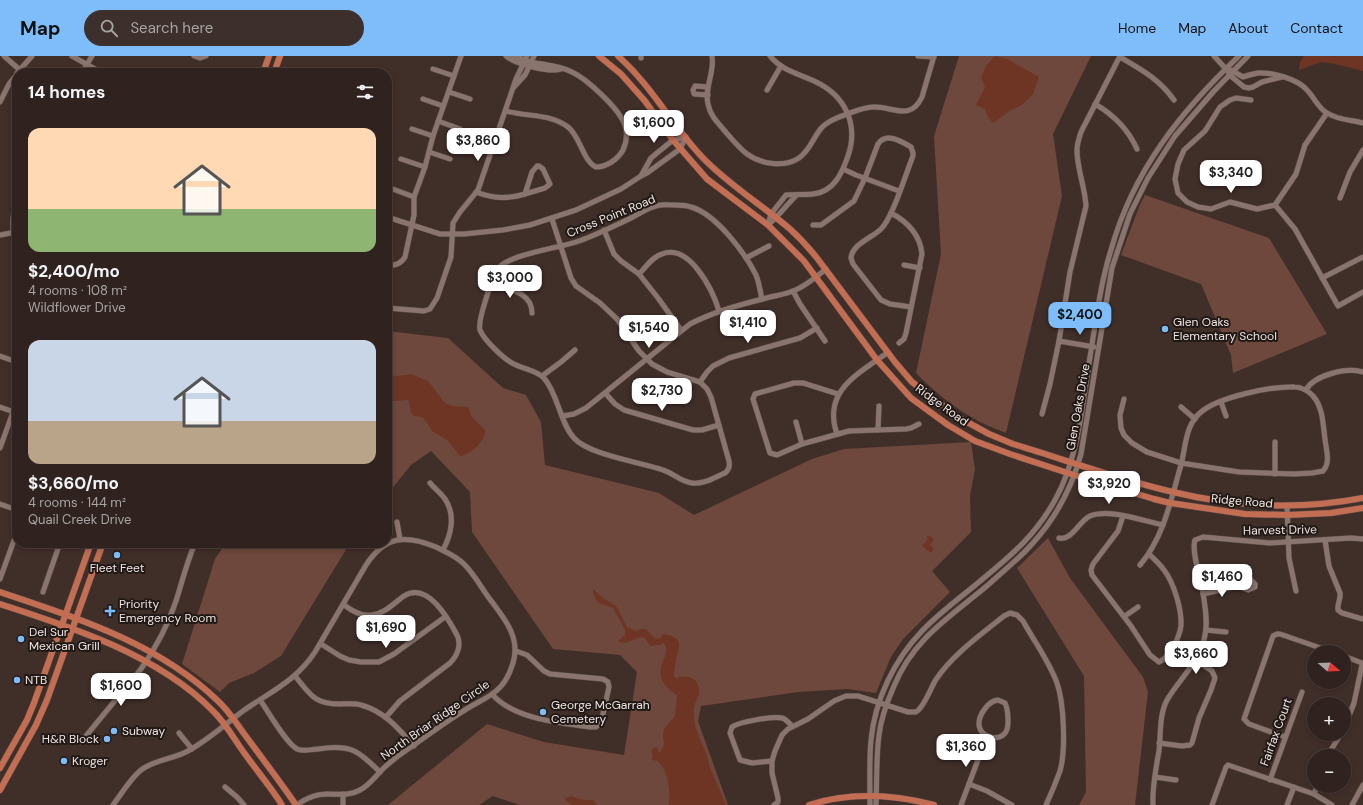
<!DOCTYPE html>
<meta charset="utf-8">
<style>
:root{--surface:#30221f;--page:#3c2f2c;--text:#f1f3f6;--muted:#a8a4a4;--line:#4b3f3d;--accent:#7ebdf9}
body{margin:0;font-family:"DM Sans",sans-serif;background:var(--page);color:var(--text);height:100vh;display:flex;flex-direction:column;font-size:15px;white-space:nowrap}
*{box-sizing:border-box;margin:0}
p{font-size:13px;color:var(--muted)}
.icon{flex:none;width:22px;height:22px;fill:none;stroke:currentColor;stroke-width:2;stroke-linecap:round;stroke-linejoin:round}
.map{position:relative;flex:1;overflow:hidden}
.side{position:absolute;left:12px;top:12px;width:380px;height:480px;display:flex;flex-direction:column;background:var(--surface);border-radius:16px;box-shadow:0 2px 6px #0003,0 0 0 1px var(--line)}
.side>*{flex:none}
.needle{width:26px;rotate:109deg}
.fabs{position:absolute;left:1307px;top:589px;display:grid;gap:8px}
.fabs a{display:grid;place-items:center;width:44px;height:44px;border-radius:50%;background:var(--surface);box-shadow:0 2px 6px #0003,0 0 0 1px var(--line);font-size:20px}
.price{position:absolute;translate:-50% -34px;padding:0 9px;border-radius:8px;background:#fff;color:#222;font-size:13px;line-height:26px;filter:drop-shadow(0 1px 2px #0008)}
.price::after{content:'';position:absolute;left:50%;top:24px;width:12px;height:9px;margin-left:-6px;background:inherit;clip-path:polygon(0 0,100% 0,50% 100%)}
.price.active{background:var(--accent);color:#111}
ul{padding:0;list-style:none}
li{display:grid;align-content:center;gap:8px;height:212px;padding:0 16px}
li span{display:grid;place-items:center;height:124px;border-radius:12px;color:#555}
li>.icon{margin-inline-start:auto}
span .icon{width:72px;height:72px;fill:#fffc;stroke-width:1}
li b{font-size:17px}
h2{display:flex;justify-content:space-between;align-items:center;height:48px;padding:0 16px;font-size:17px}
header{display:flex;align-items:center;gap:24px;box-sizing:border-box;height:56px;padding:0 20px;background:var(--accent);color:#111}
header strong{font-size:19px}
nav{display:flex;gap:22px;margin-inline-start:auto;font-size:14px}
.search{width:280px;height:36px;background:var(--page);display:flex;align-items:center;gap:10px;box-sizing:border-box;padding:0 14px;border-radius:22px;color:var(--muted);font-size:15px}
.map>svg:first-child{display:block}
</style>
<header>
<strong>Map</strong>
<div class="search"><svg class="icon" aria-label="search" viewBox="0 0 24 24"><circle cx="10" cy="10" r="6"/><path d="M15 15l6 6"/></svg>Search here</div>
<nav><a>Home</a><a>Map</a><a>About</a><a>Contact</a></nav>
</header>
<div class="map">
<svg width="1363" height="749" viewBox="0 0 1363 749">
<rect width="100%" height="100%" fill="#402e29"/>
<!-- green -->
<g fill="#6e483c">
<path d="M959 0H1091L1053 78 1062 140 1006 377C968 363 944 345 916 317L941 198 934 80Z"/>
<polygon points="1145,139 1269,182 1327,278 1233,317 1231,299 1201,228 1121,199 1139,151"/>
<polygon points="387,275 448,282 503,332 526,339 541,366 545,409 659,437 694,459 812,403 844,393 971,386 975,413 970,440 971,476 932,515 950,536 903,583 891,601 876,637 847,633 798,636 701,650 698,665 728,749 520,749 493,740 479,749 388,749 487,668 544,686 624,699 637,616 620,599 553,593 472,476 470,436 431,395 411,409 387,439"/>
<polygon points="1048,482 1070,522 1143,621 1148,636 1135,749 1079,749 1086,736 1084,620 1017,512"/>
<polygon points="226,487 350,487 281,600 254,617 229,627 220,636 182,608 215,503"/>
</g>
<!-- water -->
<g fill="#6e3524">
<polygon points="995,0 1007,3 1039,21 1033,38 1022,49 1011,54 993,67 988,61 985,53 976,49 985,31 981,21 986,10"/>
<polygon points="1304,0 1363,0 1363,15 1335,8 1321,6 1299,14 1300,6"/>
<path d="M411 318 428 325 445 347 452 350 468 351 472 361 485 374C487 384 469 400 460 400L447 384 432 375 425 364 422 361 414 360 411 357 409 345 408 344 387 346V319L398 320Z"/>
<polygon points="928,479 934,483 930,489 934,493 931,497 922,490 928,483 927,481"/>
<path d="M593 533 603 542 616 550 627 571 636 575 641 573H646C651 577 653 584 660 582L663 578C682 581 681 588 676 603 675 608 674 614 674 620L676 622C684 619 695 620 698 629 702 640 695 643 694 652 694 655 694 659 694 662 695 678 707 693 709 709L726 749H669C670 733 669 717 658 705L652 704 653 699 651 696 653 692 657 691 658 695 661 696 664 688 663 680 664 673 675 660 677 639C667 633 658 624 661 611 663 603 667 600 666 590L663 587 660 589 650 590 645 582C635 579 628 591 618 585L625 579V574L613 552 597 546 593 537Z"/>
<polygon points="571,740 583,744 593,744 597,749 572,749 565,744 566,742"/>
</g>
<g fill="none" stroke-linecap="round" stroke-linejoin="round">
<!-- minor casing -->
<g stroke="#5a4b47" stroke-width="6">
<g id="minor">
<polyline points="4,0 20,14"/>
<polyline points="72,0 102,17"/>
<polyline points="194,0 200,2 206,0"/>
<path d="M506 0C515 8 550 17 561 13"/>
<path d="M712 0C715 16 704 32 708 48 710 59 717 66 724 74 731 82 738 91 747 98 761 108 784 112 799 102 809 95 812 85 819 75 825 66 837 62 847 58 855 55 865 51 873 51 893 50 910 66 922 41L934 0"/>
<polyline points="918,0 934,1"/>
<polyline points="1214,0 1226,13 1232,21 1244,31 1249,32 1253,31 1262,26 1282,21"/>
<path d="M1120 1C1142 14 1159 23 1174 44"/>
<polyline points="641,2 641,0"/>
<polyline points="433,13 454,20"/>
<path d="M1231 14 1243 21C1248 19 1253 18 1258 17 1272 16 1298 23 1307 34 1314 41 1318 52 1327 57 1338 64 1351 64 1363 67"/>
<polyline points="17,17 32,0"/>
<polyline points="82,17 92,0"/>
<polyline points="514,31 525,19 534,0"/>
<polyline points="767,34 781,10"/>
<polyline points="449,36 470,43"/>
<polyline points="708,39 694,38 693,34 695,30 708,31"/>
<polyline points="423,43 443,50"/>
<polyline points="1251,44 1236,42 1230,44 1220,51 1205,75 1184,94 1178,108 1175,123 1178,137 1187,146 1198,151 1211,153 1230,146 1257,153 1275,149 1296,118 1305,89 1327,57"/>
<polyline points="0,46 9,28 17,18"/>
<path d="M1095 48C1114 59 1128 73 1137 93"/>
<path d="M506 55C527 61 549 57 568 71 580 80 583 105 596 111 607 111 618 103 623 94 627 85 628 76 624 67 618 52 587 23 572 16 558 9 545 9 530 6 524 4 519 1 513 0"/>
<polyline points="438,65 460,73"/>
<polyline points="412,73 433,80"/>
<polyline points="429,96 450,103"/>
<polyline points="401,103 425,111"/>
<polygon points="537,110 539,110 543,113 550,128 545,132 525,138 532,116"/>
<polyline points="843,113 856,119 899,135"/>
<polyline points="641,120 647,117 680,93 686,81"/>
<polyline points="390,132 414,141"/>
<path d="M476 136C494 143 508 143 525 138"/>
<polyline points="1340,142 1350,116 1363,94"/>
<path d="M17 146C11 161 12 176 17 190"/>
<polyline points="1275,149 1295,173 1338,250 1363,236"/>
<path d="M891 157C908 166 920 178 922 198L906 277 904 283 899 287"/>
<polyline points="387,161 440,178 464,178 503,174 530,169 576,154 621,133 641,120 651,102 657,97 673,84 686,81"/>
<path d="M552 163 571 222 576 230 600 247 617 263 639 295 652 308 667 316 700 326 707 333 711 341 729 405C730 410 729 414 725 417 715 421 703 429 692 427 681 426 673 417 663 414 640 406 589 399 574 382 560 367 558 338 544 322 536 314 522 313 512 307 503 302 484 284 480 274 477 266 492 223 497 214 506 198 561 192 579 185 596 179 614 170 631 162 639 158 647 152 656 150 662 148 668 149 674 149 680 149 686 149 691 151 716 158 745 197 756 219 759 226 760 235 762 243"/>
<path d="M768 169 771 158 786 139C795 138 804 139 813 138 834 136 842 117 848 100 859 68 845 39 814 25 799 18 781 14 770 0"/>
<path d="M768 169C779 160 786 149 797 139"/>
<path d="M813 169H821L854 145 865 122 878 88C886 76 901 85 911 91L913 97V100C906 117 893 161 881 173 872 182 852 188 851 202L853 208 881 244 890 248 911 251"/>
<polyline points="604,174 614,198 621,205 639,218 658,242 681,274"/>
<polyline points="0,179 16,176"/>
<polyline points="746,202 769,190"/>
<path d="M387 209C395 210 401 208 405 201L414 159V141L425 111 433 80 461 0"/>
<polyline points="904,209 920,212"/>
<path d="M639 218C646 211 652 201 662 198 690 187 713 235 719 255"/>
<polyline points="1322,222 1363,201"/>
<path d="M492 227C508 233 532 236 532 257"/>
<polyline points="793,235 800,248 825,285"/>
<polyline points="387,252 424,255 430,253 437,242 451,201 453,167 460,156 478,134 516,23 527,0"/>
<polyline points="1059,285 1094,291"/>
<polyline points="0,300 17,306"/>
<polyline points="542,320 561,306 575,294"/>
<polyline points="700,326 707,316 713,310 729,302 800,282 817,272"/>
<path d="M1306 334C1314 319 1347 311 1363 316"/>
<polyline points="606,338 615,348 624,354 693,374 702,374 719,369"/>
<polyline points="838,338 803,327 794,327 755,338 753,343 770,397 777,399 802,388 849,375 906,373 911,372 919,368"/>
<path d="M1124 343 1120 359 1121 372 1124 379 1132 387 1147 396 1181 407 1239 416 1294 418 1312 417 1323 415C1331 406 1326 394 1325 383 1323 369 1323 351 1313 340 1309 335 1301 331 1295 331 1271 330 1219 341 1201 356 1185 369 1186 390 1181 409 1171 443 1164 481 1140 509"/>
<polyline points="1221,346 1226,360"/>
<polyline points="0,351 17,357"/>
<polyline points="1181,351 1195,363"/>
<path d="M1042 358 1050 328 1059 285 1070 216 1086 150C1085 131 1077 113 1077 94 1077 88 1079 82 1081 76L1120 0"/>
<path d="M563 360 574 358 586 352 690 268C713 256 738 249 763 243 773 240 783 239 793 235 805 231 816 221 826 213"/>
<polyline points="796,366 802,388"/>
<polyline points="878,374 879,350"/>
<path d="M837 378C822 335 858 318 887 297"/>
<polyline points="1275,386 1275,418"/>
<polyline points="0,392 13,356"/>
<path d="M430 427C435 433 441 437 445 443 456 459 451 479 443 494"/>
<polyline points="0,448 17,454"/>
<polyline points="1287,449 1289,502 1296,535"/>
<path d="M1123 460 1118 475 1093 508 1091 514 1092 519 1131 570 1150 599 1159 606C1166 603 1170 597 1174 590 1177 584 1180 577 1181 570 1182 554 1174 527 1164 514 1160 508 1154 503 1149 498"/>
<polyline points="397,466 400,483"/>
<path d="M1059 482C1072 485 1079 465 1090 460 1109 452 1144 465 1163 469"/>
<path d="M1325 484 1329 510 1340 537C1341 543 1337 548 1338 554L1342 557 1363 563"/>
<polyline points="0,523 17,476"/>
<polygon points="1241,523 1251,524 1255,528 1255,531 1248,534 1239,531 1237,527"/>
<polyline points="43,536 60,487"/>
<polyline points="1203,538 1238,530"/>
<path d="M344 549C352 555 362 561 372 559 384 558 394 547 404 540 427 525 448 562 457 579 462 589 457 600 450 607L400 645 386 661"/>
<polyline points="1125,560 1138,551"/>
<polyline points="1206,574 1226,576"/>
<polyline points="321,588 340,600 349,604 361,606 379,606 394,598 445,561"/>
<polyline points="1344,600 1362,607 1362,609 1354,647 1344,673"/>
<path d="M295 620C310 638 314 648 339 648 347 648 354 647 361 649 384 655 399 673 414 690"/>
<path d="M492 638C513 663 560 667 590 671H596L601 667 609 631 608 626 603 623 550 618 544 615 527 599 516 595"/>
<path d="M260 644C268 655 286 687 297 693 303 696 312 693 318 693 351 688 357 694 380 716"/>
<path d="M998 644 1005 647C1008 653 1008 658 1008 665 1008 669 1008 674 1005 677 997 688 970 679 982 657 986 651 990 645 998 644Z"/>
<polyline points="179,677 192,693"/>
<polyline points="1285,681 1249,668 1244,663 1273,580 1277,578 1280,578 1332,596"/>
<path d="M81 686 141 613C155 593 168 569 176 545 182 526 187 506 195 487"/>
<polyline points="1159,687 1182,690 1190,689 1192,687 1199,662 1211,634 1215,622 1212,615 1196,604"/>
<polyline points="1327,700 1341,678"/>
<path d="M772 705 752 707 740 704 730 677 732 671C738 666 773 660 782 662 786 663 789 667 792 670"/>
<polyline points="1155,721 1176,724"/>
<polyline points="1270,724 1302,636"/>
<polyline points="969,728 987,735 1012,749"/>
<polyline points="225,731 237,741 244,749"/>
<polyline points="1314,738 1317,730"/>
<path d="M113 749C122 737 130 723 141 714 154 704 172 703 186 696 207 685 224 669 243 655 270 636 296 625 315 596L366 509C385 480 405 478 436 491 446 496 456 500 464 508 474 518 481 531 489 542 504 562 521 581 513 607 510 617 505 628 496 635 487 643 475 647 465 654 442 668 420 685 398 700 392 705 385 710 380 716 374 722 368 730 360 734 350 740 338 738 327 738 316 738 306 742 297 749"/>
<polyline points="343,749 343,738"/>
<path d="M774 749 778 746V742L772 717V705L775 695 782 679 788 673 808 663 834 645 846 640H858L908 656H916C924 651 930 634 935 625 951 600 980 579 1004 560L1010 557 1017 559 1023 565C1034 585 1049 605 1057 627 1064 647 1066 694 1060 715 1056 726 1051 738 1046 749"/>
<path d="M870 749C870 727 869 705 871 684 875 644 894 604 922 575 941 555 964 539 985 521 1014 497 1036 478 1055 444 1079 401 1082 349 1090 301 1096 265 1100 229 1111 194 1133 115 1180 56 1239 0"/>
<path d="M876 749C877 726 876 702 879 679 881 662 887 646 894 630 914 582 950 561 988 529 1002 516 1020 502 1032 488 1055 463 1072 431 1081 398L1112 212 1130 158 1148 122 1175 80 1214 35 1248 0"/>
<polyline points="961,749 987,680"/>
<path d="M1153 749C1152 731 1156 712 1159 695 1161 678 1159 659 1167 644 1180 622 1201 605 1205 579 1208 566 1205 550 1203 537 1201 525 1191 494 1195 484L1203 481 1270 487 1351 482 1363 483"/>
<polyline points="1212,749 1226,711 1228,709 1314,738 1332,749"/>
<polyline points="1287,749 1294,731"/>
<polyline points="1352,749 1363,729"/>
</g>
</g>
<!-- major casing -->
<g stroke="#5a4b47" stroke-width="7">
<g id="major">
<polyline points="599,0 621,18 645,45 673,84 707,123 768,169 804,205 877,304 911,342 948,369 975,385 1010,398 1074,419 1154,443 1170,447 1245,458 1287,459 1331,457 1363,452"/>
<path d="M618 0C653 31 672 70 703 102 729 129 762 149 790 173 800 182 809 192 817 202L895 306 912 326 958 361 989 378 1013 388C1066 404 1120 424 1173 436 1234 451 1301 454 1363 442"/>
<polyline points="263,17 269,0"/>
<polyline points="274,17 280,0"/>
<path d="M0 536C77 562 158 587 218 645 230 656 238 670 248 683 264 705 281 727 296 749"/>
<path d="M0 548C72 571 158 599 212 654 225 666 234 683 245 698 257 715 271 731 282 749"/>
<polyline points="0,712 27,664 34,647 91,487"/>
<polyline points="0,734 36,669 47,644 103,487"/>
<path d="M809 749C850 736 892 738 934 749"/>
</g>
</g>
<!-- minor -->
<use href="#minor" stroke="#89746e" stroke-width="5"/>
<!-- major -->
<use href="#major" stroke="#c36d52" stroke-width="6"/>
</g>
<!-- markers -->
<g fill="#7ebdf9" stroke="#211916" stroke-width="1.5">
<circle cx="1165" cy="273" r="4"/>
<circle cx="117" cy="499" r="4"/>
<path d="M108 549h4v4h4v4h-4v4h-4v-4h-4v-4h4z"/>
<circle cx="21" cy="583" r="4"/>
<circle cx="17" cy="624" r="4"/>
<circle cx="543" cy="656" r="4"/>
<circle cx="114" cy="675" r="4"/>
<circle cx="107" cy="683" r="4"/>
<circle cx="64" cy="705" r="4"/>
</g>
<g text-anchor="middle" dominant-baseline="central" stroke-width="4" stroke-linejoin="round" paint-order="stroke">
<!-- street labels -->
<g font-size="12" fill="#eee3df" stroke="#211916">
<text transform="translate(611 160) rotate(-22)">Cross Point Road</text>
<text transform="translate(942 349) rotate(36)">Ridge Road</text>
<text transform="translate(1078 351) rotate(-80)">Glen Oaks Drive</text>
<text transform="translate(1242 445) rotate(5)">Ridge Road</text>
<text transform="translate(1280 474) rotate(-1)">Harvest Drive</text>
<text transform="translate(435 664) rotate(-35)">North Briar Ridge Circle</text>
<text transform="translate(1276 676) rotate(-70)">Fairfax Court</text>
</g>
<!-- poi labels -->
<g font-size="12" fill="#eee3df" stroke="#211916" text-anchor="start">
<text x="1173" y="266">Glen Oaks<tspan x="1173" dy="14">Elementary School</tspan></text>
<text x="117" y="512" text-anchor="middle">Fleet Feet</text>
<text x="119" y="548">Priority<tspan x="119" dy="14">Emergency Room</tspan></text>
<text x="29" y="576">Del Sur<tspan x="29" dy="14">Mexican Grill</tspan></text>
<text x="25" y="624">NTB</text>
<text x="551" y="649">George McGarrah<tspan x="551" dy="14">Cemetery</tspan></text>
<text x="122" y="675">Subway</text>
<text x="99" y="683" text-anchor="end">H&amp;R Block</text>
<text x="72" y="705">Kroger</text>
</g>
</g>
</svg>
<div class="fabs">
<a><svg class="needle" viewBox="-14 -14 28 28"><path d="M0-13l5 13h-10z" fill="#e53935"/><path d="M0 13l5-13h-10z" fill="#a8a4a4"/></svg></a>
<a>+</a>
<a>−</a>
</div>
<b class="price" style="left:654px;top:88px">$1,600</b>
<b class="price" style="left:478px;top:106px">$3,860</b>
<b class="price" style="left:1231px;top:138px">$3,340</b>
<b class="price" style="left:510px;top:243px">$3,000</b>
<b class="price active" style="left:1080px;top:280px">$2,400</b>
<b class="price" style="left:748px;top:288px">$1,410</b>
<b class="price" style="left:649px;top:293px">$1,540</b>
<b class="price" style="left:662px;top:356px">$2,730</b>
<b class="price" style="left:1109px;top:449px">$3,920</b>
<b class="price" style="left:1222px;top:542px">$1,460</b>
<b class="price" style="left:386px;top:593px">$1,690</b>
<b class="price" style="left:1196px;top:619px">$3,660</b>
<b class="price" style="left:121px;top:651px">$1,600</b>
<b class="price" style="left:966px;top:712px">$1,360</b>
<section class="side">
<h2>14 homes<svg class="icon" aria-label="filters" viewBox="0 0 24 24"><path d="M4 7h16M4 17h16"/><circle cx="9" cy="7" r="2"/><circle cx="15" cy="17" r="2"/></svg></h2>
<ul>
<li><span style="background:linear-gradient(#ffd9b3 65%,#8fb573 0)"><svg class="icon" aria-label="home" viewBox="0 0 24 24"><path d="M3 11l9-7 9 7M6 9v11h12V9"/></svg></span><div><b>$2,400/mo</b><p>4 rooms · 108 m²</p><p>Wildflower Drive</p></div></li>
<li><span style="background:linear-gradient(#c9d6e8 65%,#b9a48a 0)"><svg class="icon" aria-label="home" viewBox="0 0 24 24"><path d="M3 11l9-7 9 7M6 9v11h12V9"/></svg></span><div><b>$3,660/mo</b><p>4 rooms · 144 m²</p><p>Quail Creek Drive</p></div></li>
</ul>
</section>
</div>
